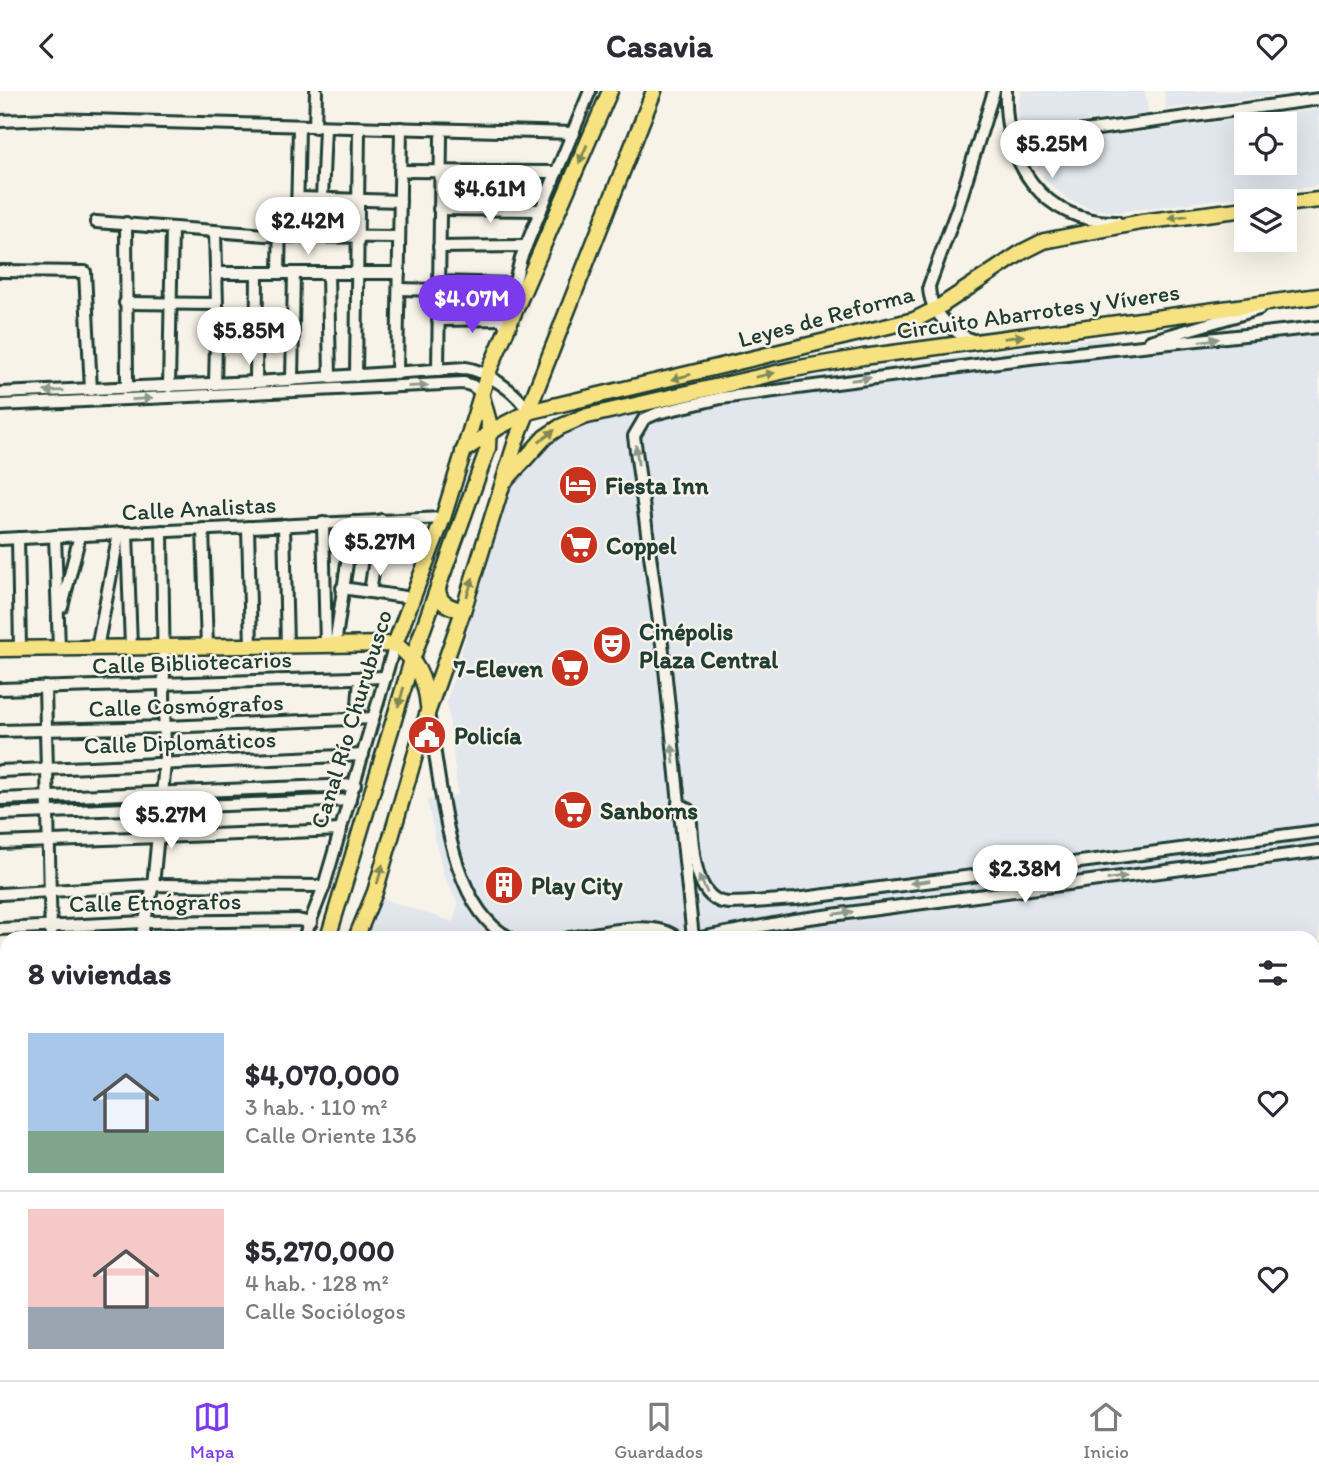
<!DOCTYPE html>
<html lang="es">
<meta charset="utf-8">
<style>
:root{--surface:#fff;--page:#f2f2f3;--text:#2b2b33;--muted:#7c7c81;--line:#e1e1e2;--accent:#7c3aed}
body{margin:0;font-family:Itim,sans-serif;background:var(--page);color:var(--text);height:100vh;display:flex;flex-direction:column;font-size:26px;white-space:nowrap}
*{box-sizing:border-box;margin:0}
p{font-size:23px;color:var(--muted)}
.icon{flex:none;width:38px;height:38px;fill:none;stroke:currentColor;stroke-width:2;stroke-linecap:round;stroke-linejoin:round}
.map{position:relative;flex:1;overflow:hidden}
.drawer{position:absolute;left:0px;top:840px;width:1320px;height:450px;display:flex;flex-direction:column;background:var(--surface);border-radius:21px 21px 0 0;box-shadow:0 7px 28px #0002}
.drawer>*{flex:none}
.fabs{position:absolute;left:1234px;top:21px;display:grid;gap:14px}
.fabs a{display:grid;place-items:center;width:63px;height:63px;border-radius:0px;background:var(--surface);box-shadow:0 7px 28px #0002;font-size:35px}
.price{position:absolute;translate:-50% -60px;padding:0 16px;border-radius:24px;background:#fff;color:#222;font-size:23px;line-height:46px;filter:drop-shadow(0 2px 4px #0008)}
.price::after{content:'';position:absolute;left:50%;top:42px;width:21px;height:16px;margin-left:-10px;background:inherit;clip-path:polygon(0 0,100% 0,50% 100%)}
.price.selected{background:var(--accent);color:#fff}
ul{padding:0;list-style:none}
li{display:flex;align-items:center;gap:21px;height:175px;padding:0 28px}
li+li{border-top:2px solid var(--line)}
li span{display:grid;place-items:center;flex:none;width:196px;height:140px;border-radius:0px;color:#555}
li>.icon{margin-inline-start:auto}
span .icon{width:84px;height:84px;fill:#fffc;stroke-width:1}
li b{font-size:30px}
h2{display:flex;justify-content:space-between;align-items:center;height:84px;padding:0 28px;font-size:30px}
header{display:flex;justify-content:space-between;align-items:center;height:91px;padding:0 28px;background:var(--surface);font-size:32px;font-weight:700}
.dock{display:flex;justify-content:space-around;align-items:center;height:98px;border-top:2px solid var(--line);background:var(--surface);font-size:19px;color:var(--muted)}
.dock a{display:grid;justify-items:center;gap:4px}
.dock .selected{color:var(--accent)}
.map>svg:first-child{display:block}
</style>
<header><svg class="icon" aria-label="back" viewBox="0 0 24 24"><path d="M15 5l-7 7 7 7"/></svg>Casavia<svg class="icon" aria-label="heart" viewBox="0 0 24 24"><path d="M12 20l-8-8c-3-5 5-10 8-4 3-6 11-1 8 4z"/></svg></header>
<div class="map">
<svg width="1319" height="1289" viewBox="0 0 1319 1289">
<rect width="100%" height="100%" fill="#f7f3e8"/>
<filter id="ink" filterUnits="userSpaceOnUse"><feTurbulence type="fractalNoise" baseFrequency=".0143" numOctaves="2"/><feDisplacementMap in="SourceGraphic" scale="14" xChannelSelector="R" yChannelSelector="G"/><feConvolveMatrix kernelMatrix="1 2 1 2 8 2 1 2 1" color-interpolation-filters="sRGB"/></filter>
<g filter="url(#ink)">
<!-- built -->
<g fill="#e1e7ed" fill-rule="evenodd">
<polygon points="1021,0 1145,0 1148,22 1020,39 1018,17"/>
<polygon points="1164,0 1289,0 1289,2 1166,18"/>
<path d="M1319 18V95L1119 121 1093 118 1068 108 1045 89 1030 68 1033 59 1040 54ZM1246 33H1284V72H1246Z"/>
<polygon points="1223,227 1227,237 1239,234 1247,240 1319,230 1319,1289 195,1289 197,1283 1312,1283 1312,847 366,847 381,807 453,831 458,813 443,782 427,709 458,704 447,609 511,395 539,360 557,346 576,336 775,291 1103,246 1130,254"/>
</g>
<g fill="none" stroke-linecap="round" stroke-linejoin="round">
<!-- minor casing -->
<g stroke="#1f3d34" stroke-width="16">
<g id="minor">
<path d="M1006 0C1003 70 1042 132 1117 131"/>
<polyline points="0,30 51,28 574,42"/>
<polyline points="315,36 316,0"/>
<polyline points="1010,50 1319,8"/>
<polyline points="400,80 557,81"/>
<polyline points="298,107 400,110"/>
<polyline points="322,108 325,37"/>
<polyline points="439,118 541,119"/>
<polyline points="96,131 279,145 399,146"/>
<polyline points="126,132 127,297"/>
<polyline points="215,141 217,213 215,293"/>
<polyline points="439,156 526,155"/>
<polyline points="0,180 85,181 91,299"/>
<polyline points="216,182 399,182"/>
<polyline points="279,182 280,124 297,124 299,36"/>
<polyline points="328,182 330,287"/>
<polyline points="439,191 514,193"/>
<polyline points="399,198 438,199"/>
<polyline points="125,212 217,213"/>
<polyline points="438,229 505,228"/>
<polyline points="504,233 521,167 590,0"/>
<path d="M974 250C952 241 929 221 929 195L959 113 994 0"/>
<polyline points="1150,250 1259,218"/>
<polyline points="438,279 441,46"/>
<polyline points="397,283 401,37"/>
<polyline points="356,285 359,37"/>
<polyline points="292,289 294,182"/>
<polyline points="256,291 257,182"/>
<polyline points="169,296 172,137"/>
<path d="M0 302 256 291 465 277C485 279 520 303 528 321"/>
<polyline points="0,314 464,292 473,295 481,302"/>
<polyline points="323,432 326,554"/>
<polyline points="284,434 287,554"/>
<polyline points="248,436 251,555"/>
<polyline points="203,438 207,555"/>
<polyline points="127,442 131,556"/>
<polyline points="55,445 59,557"/>
<polyline points="18,447 20,558"/>
<polyline points="0,448 443,427"/>
<polyline points="342,497 412,507"/>
<polyline points="370,501 381,429"/>
<polyline points="62,516 80,444"/>
<polyline points="335,554 353,431"/>
<polyline points="97,557 119,442"/>
<polyline points="45,596 51,847"/>
<polyline points="0,598 386,586"/>
<path d="M428 623C442 685 445 815 510 847"/>
<polyline points="357,628 360,587"/>
<polyline points="0,640 166,636 373,627"/>
<polyline points="0,680 363,664"/>
<polyline points="0,708 355,694"/>
<path d="M678 712 690 720C693 748 691 811 729 812 751 812 774 809 795 808L1319 740"/>
<polyline points="0,723 350,709"/>
<polyline points="0,752 341,739"/>
<polyline points="0,803 153,794 324,795"/>
<polyline points="0,838 145,831 298,829 311,832"/>
<polyline points="141,847 153,794 165,673 162,440"/>
<polyline points="304,847 324,795 395,553"/>
<path d="M569 847C598 843 654 827 677 847"/>
<polyline points="693,847 664,568 634,345 644,328 658,322 721,307 1030,267 1319,236"/>
<polyline points="700,847 794,829 1319,760"/>
<polyline points="0,878 7,878"/>
<polyline points="0,910 7,909"/>
<polyline points="0,968 7,972"/>
<polyline points="0,1069 7,1073"/>
<polyline points="0,1155 7,1147"/>
<polyline points="0,1257 7,1248"/>
<polyline points="0,1275 7,1281"/>
<polyline points="710,1283 711,1289"/>
<polyline points="753,1283 754,1289"/>
<polyline points="164,1289 167,1283"/>
<polyline points="187,1289 189,1283"/>
</g>
</g>
<!-- major casing -->
<g stroke="#1f3d34" stroke-width="19">
<g id="major">
<polyline points="1284,113 1319,109"/>
<polyline points="463,360 499,336 528,321 914,229 936,218 1022,161 1044,150 1141,131 1246,118"/>
<polyline points="506,389 545,346 560,336 583,326 794,278 863,266 1319,205"/>
<path d="M438 496C438 513 448 515 463 520"/>
<polyline points="395,553 443,427 488,282 610,0"/>
<path d="M0 558 395 553C416 568 426 590 428 615"/>
<polyline points="328,847 412,569 488,357 489,331 481,302"/>
<polyline points="356,847 375,801 428,620 463,520 516,350 654,0"/>
<polyline points="0,1180 7,1169"/>
<polyline points="0,1222 7,1215"/>
</g>
</g>
<!-- highway casing -->
<g stroke="#1f3d34" stroke-width="21">
<polyline id="highway" points="0,1211 7,1204"/>
</g>
<!-- minor -->
<use href="#minor" stroke="#f7f3e8" stroke-width="10"/>
<!-- major -->
<use href="#major" stroke="#f7e281" stroke-width="14"/>
<!-- highway -->
<use href="#highway" stroke="#f7e281" stroke-width="16"/>
</g>
<!-- one-way arrows -->
<defs><path id="oneway-solid" d="M-6-.8H1V-3.2L6.5 0L1 3.2V.8H-6Z" transform="scale(1.75)"/></defs>
<g fill="#808757">
<use href="#oneway-solid" transform="translate(583 63) rotate(113)"/>
<use href="#oneway-solid" transform="translate(1178 126) rotate(173)"/>
<use href="#oneway-solid" transform="translate(1014 246) rotate(-8)"/>
<use href="#oneway-solid" transform="translate(765 284) rotate(-13)"/>
<use href="#oneway-solid" transform="translate(681 286) rotate(166)"/>
<use href="#oneway-solid" transform="translate(547 345) rotate(-38)"/>
<use href="#oneway-solid" transform="translate(470 496) rotate(-72)"/>
<use href="#oneway-solid" transform="translate(401 606) rotate(106)"/>
<use href="#oneway-solid" transform="translate(380 783) rotate(-74)"/>
</g>
<g fill="#8b988e">
<use href="#oneway-solid" transform="translate(1209 249) rotate(-7)"/>
<use href="#oneway-solid" transform="translate(861 288) rotate(-8)"/>
<use href="#oneway-solid" transform="translate(418 295) rotate(-3)"/>
<use href="#oneway-solid" transform="translate(54 300) rotate(178)"/>
<use href="#oneway-solid" transform="translate(142 308) rotate(-3)"/>
<use href="#oneway-solid" transform="translate(637 364) rotate(-97)"/>
<use href="#oneway-solid" transform="translate(673 663) rotate(-96)"/>
<use href="#oneway-solid" transform="translate(1117 787) rotate(-9)"/>
<use href="#oneway-solid" transform="translate(920 791) rotate(172)"/>
<use href="#oneway-solid" transform="translate(703 793) rotate(-115)"/>
<use href="#oneway-solid" transform="translate(843 822) rotate(-8)"/>
</g>
</g>
<!-- icons -->
<defs>
<g id="hotel-disc" transform="scale(2.0125)"><circle r="9.5" fill="#c8321e" stroke="#f7f3e8"/><path d="M-6-4.5h1.5V1H6V5H4.5V3h-9V5H-6ZM-4 0a1.8 1.8 0 1 1 3.6 0ZM.5 0V-2.5h3Q6-2.5 6 0Z" fill="#fff"/></g>
<g id="supermarket-disc" transform="scale(2.0125)"><circle r="9.5" fill="#c8321e" stroke="#f7f3e8"/><path d="M-6-5.5h2.5l.6 2H6L4.5 2H-2.5L-4.4-4H-6ZM-1.5 3.2a1.3 1.3 0 1 0 .1 0ZM3 3.2a1.3 1.3 0 1 0 .1 0Z" fill="#fff"/></g>
<g id="theatre-disc" transform="scale(2.0125)"><circle r="9.5" fill="#c8321e" stroke="#f7f3e8"/><path d="M-5-5.5Q0-4 5-5.5V0Q5 5 0 6Q-5 5-5 0ZM-3.3-2.5H-1v1.5H-3.3ZM1-2.5H3.3v1.5H1ZM-2.8 1Q0 5.5 2.8 1Z" fill="#fff"/></g>
<g id="civic-disc" transform="scale(2.0125)"><circle r="9.5" fill="#c8321e" stroke="#f7f3e8"/><path d="M-.6-6.5H3V-4.5H.6V-3L4-1V1h2V6H-6V1h2V-1L-.6-3ZM-1.2 2.5V6h2.4V2.5Z" fill="#fff"/></g>
<g id="building-disc" transform="scale(2.0125)"><circle r="9.5" fill="#c8321e" stroke="#f7f3e8"/><path d="M-4-6H4V6H1V3H-1V6H-4ZM-2.5-4.3h1.7v1.8h-1.7ZM.8-4.3h1.7v1.8H.8ZM-2.5-1h1.7V.8h-1.7ZM.8-1h1.7V.8H.8Z" fill="#fff"/></g>
</defs>
<g fill-rule="evenodd">
<use href="#hotel-disc" x="578" y="394"/>
<use href="#supermarket-disc" x="579" y="454"/>
<use href="#theatre-disc" x="612" y="554"/>
<use href="#supermarket-disc" x="570" y="577"/>
<use href="#civic-disc" x="427" y="644"/>
<use href="#supermarket-disc" x="573" y="719"/>
<use href="#building-disc" x="504" y="794"/>
</g>
<g text-anchor="middle" dominant-baseline="central" stroke-width="5" stroke-linejoin="round" paint-order="stroke">
<!-- street labels -->
<g font-size="24" fill="#1f3d34" stroke="#f7f3e8">
<text transform="translate(1038 220) rotate(-8)">Circuito Abarrotes y Víveres</text>
<text transform="translate(826 225) rotate(-15)">Leyes de Reforma</text>
<text transform="translate(199 417) rotate(-3)">Calle Analistas</text>
<text transform="translate(192 571) rotate(-2)">Calle Bibliotecarios</text>
<text transform="translate(186 614) rotate(-2)">Calle Cosmógrafos</text>
<text transform="translate(351 628) rotate(-73)">Canal Río Churubusco</text>
<text transform="translate(180 651) rotate(-2)">Calle Diplomáticos</text>
<text transform="translate(155 811) rotate(-1)">Calle Etnógrafos</text>
</g>
<!-- poi labels -->
<g font-size="24" font-weight="bold" fill="#1f3d34" stroke="#f7f3e8" text-anchor="start">
<text x="605" y="394">Fiesta Inn</text>
<text x="606" y="454">Coppel</text>
<text x="639" y="540">Cinépolis<tspan x="639" dy="28">Plaza Central</tspan></text>
<text x="543" y="577" text-anchor="end">7-Eleven</text>
<text x="454" y="644">Policía</text>
<text x="600" y="719">Sanborns</text>
<text x="531" y="794">Play City</text>
</g>
</g>
</svg>
<div class="fabs">
<a><svg class="icon" aria-label="locate" viewBox="0 0 24 24"><circle cx="12" cy="12" r="6"/><path d="M12 2v4M12 18v4M2 12h4M18 12h4"/></svg></a>
<a><svg class="icon" aria-label="layers" viewBox="0 0 24 24"><path d="M12 4l9 5-9 5-9-5zM3 14l9 5 9-5"/></svg></a>
</div>
<b class="price" style="left:1052px;top:89px">$5.25M</b>
<b class="price" style="left:490px;top:134px">$4.61M</b>
<b class="price" style="left:308px;top:166px">$2.42M</b>
<b class="price selected" style="left:472px;top:244px">$4.07M</b>
<b class="price" style="left:249px;top:276px">$5.85M</b>
<b class="price" style="left:380px;top:487px">$5.27M</b>
<b class="price" style="left:171px;top:760px">$5.27M</b>
<b class="price" style="left:1025px;top:814px">$2.38M</b>
<section class="drawer">
<h2>8 viviendas<svg class="icon" aria-label="filters" viewBox="0 0 24 24"><path d="M4 7h16M4 17h16"/><circle cx="9" cy="7" r="2"/><circle cx="15" cy="17" r="2"/></svg></h2>
<ul>
<li><span style="background:linear-gradient(#a9c7e8 70%,#7fa58c 0)"><svg class="icon" aria-label="home" viewBox="0 0 24 24"><path d="M3 11l9-7 9 7M6 9v11h12V9"/></svg></span><div><b>$4,070,000</b><p>3 hab. · 110 m²</p><p>Calle Oriente 136</p></div><svg class="icon" aria-label="heart" viewBox="0 0 24 24"><path d="M12 20l-8-8c-3-5 5-10 8-4 3-6 11-1 8 4z"/></svg></li>
<li><span style="background:linear-gradient(#f6c9c9 70%,#9aa5b1 0)"><svg class="icon" aria-label="home" viewBox="0 0 24 24"><path d="M3 11l9-7 9 7M6 9v11h12V9"/></svg></span><div><b>$5,270,000</b><p>4 hab. · 128 m²</p><p>Calle Sociólogos</p></div><svg class="icon" aria-label="heart" viewBox="0 0 24 24"><path d="M12 20l-8-8c-3-5 5-10 8-4 3-6 11-1 8 4z"/></svg></li>
</ul>
</section>
</div>
<nav class="dock">
<a class="selected"><svg class="icon" aria-label="map" viewBox="0 0 24 24"><path d="M3 6l6-2 6 2 6-2v14l-6 2-6-2-6 2zM9 4v14M15 6v14"/></svg>Mapa</a>
<a><svg class="icon" aria-label="saved" viewBox="0 0 24 24"><path d="M7 4h10v16l-5-4-5 4z"/></svg>Guardados</a>
<a><svg class="icon" aria-label="home" viewBox="0 0 24 24"><path d="M3 11l9-7 9 7M6 9v11h12V9"/></svg>Inicio</a>
</nav>
